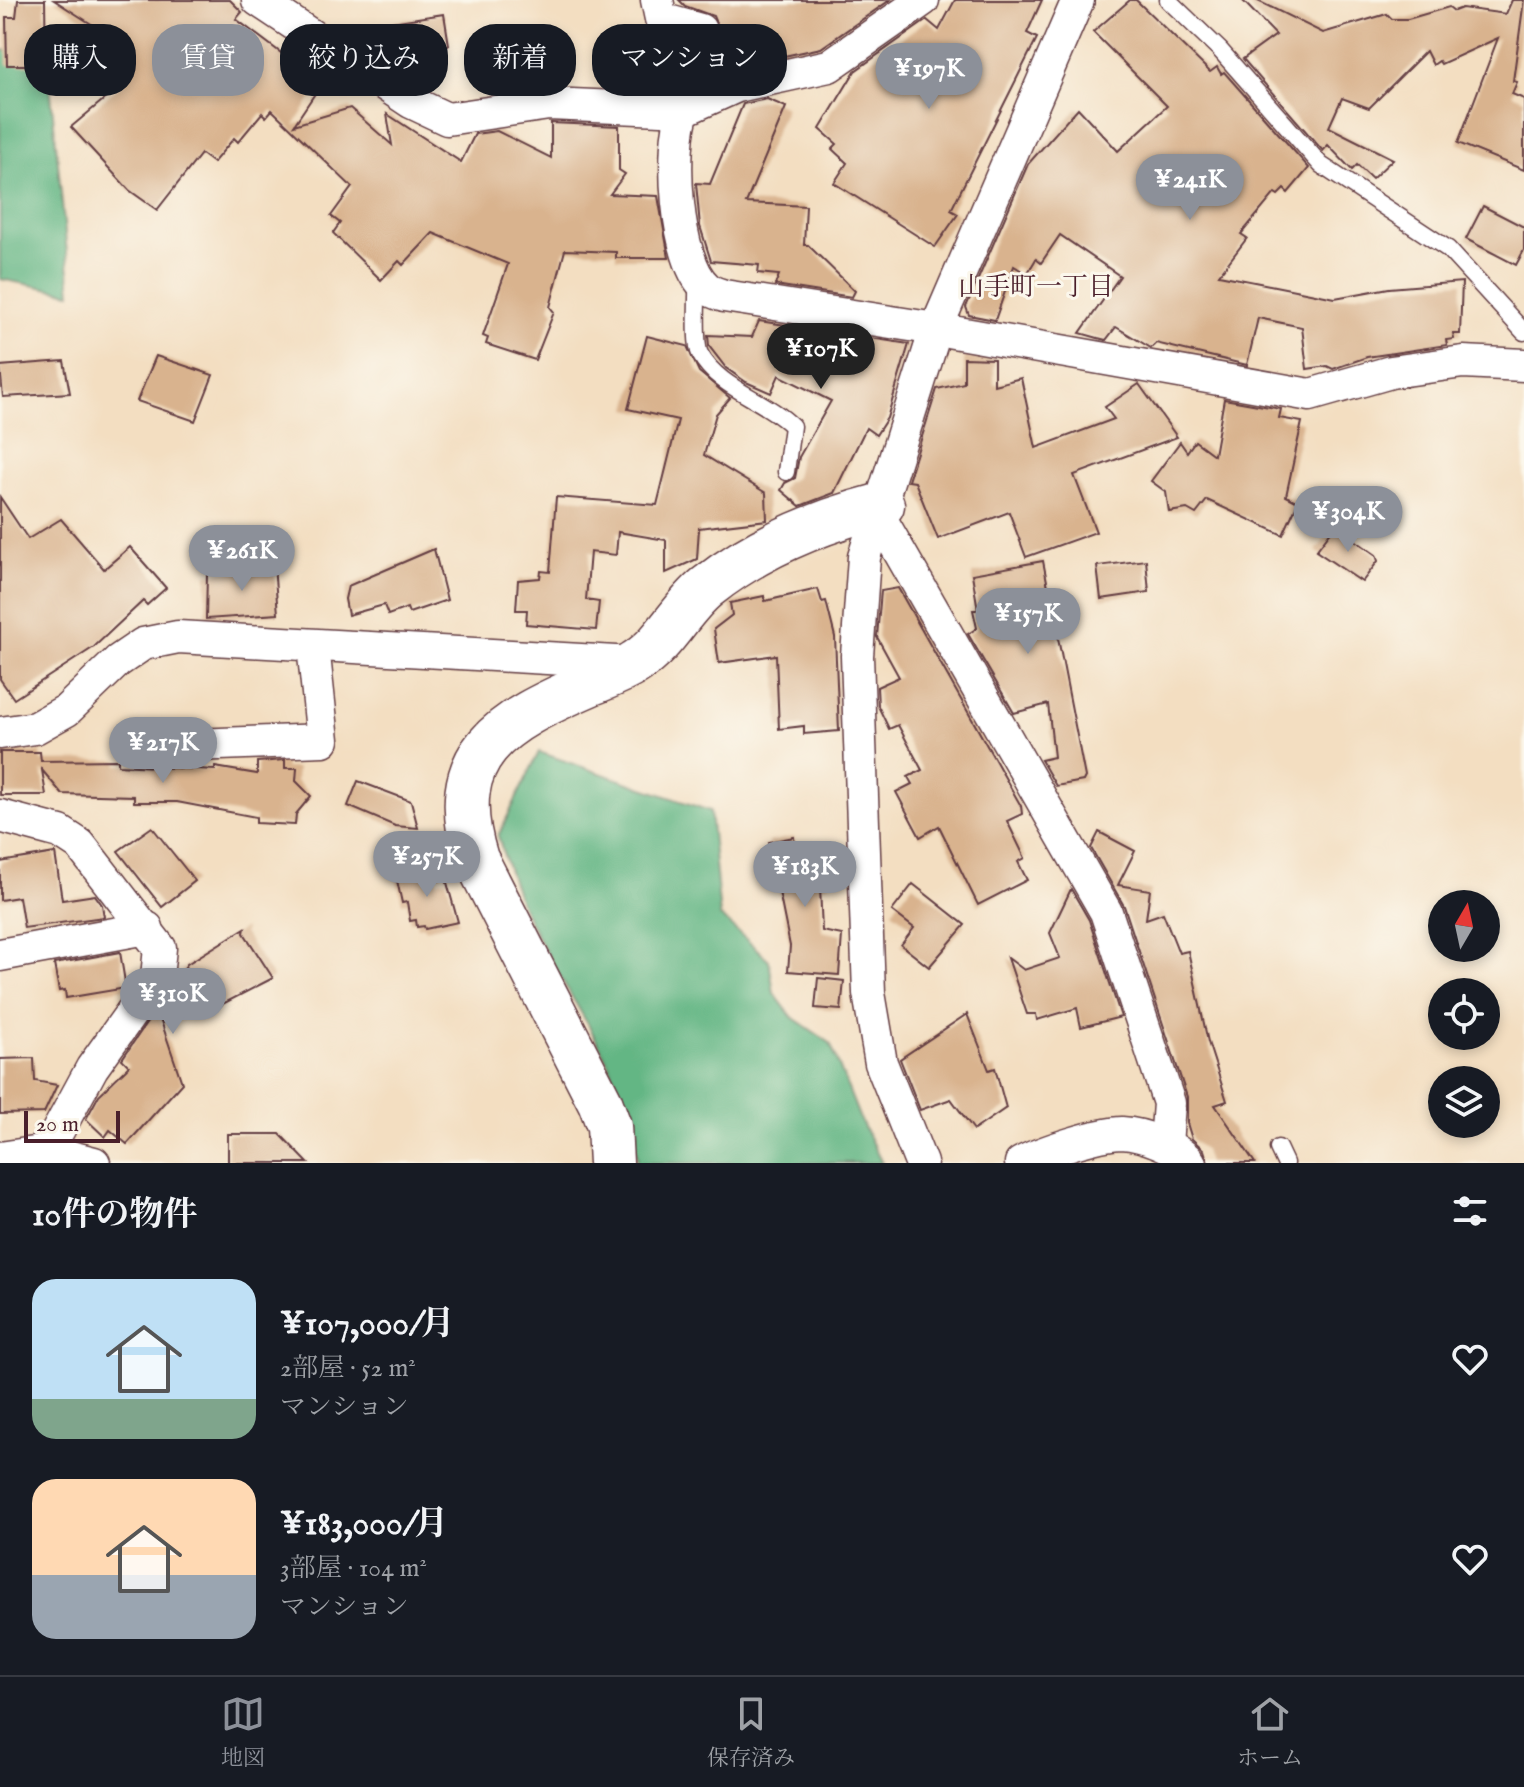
<!DOCTYPE html>
<html lang="ja">
<meta charset="utf-8">
<style>
:root{--surface:#171b24;--page:#242831;--text:#f1f3f6;--muted:#9ea1a6;--line:#363941;--accent:#8c9099}
body{margin:0;font-family:"IM FELL English","Noto Serif JP",serif;background:var(--page);color:var(--text);height:100vh;display:flex;flex-direction:column;font-size:30px;white-space:nowrap}
*{box-sizing:border-box;margin:0}
p{font-size:26px;color:var(--muted)}
.icon{flex:none;width:44px;height:44px;fill:none;stroke:currentColor;stroke-width:2;stroke-linecap:round;stroke-linejoin:round}
.map{position:relative;height:1163px;overflow:hidden}
.side{display:flex;flex-direction:column;background:var(--surface);flex:1}
.side>*{flex:none}
.banner{position:absolute;left:24px;top:24px;width:800px;height:72px;display:flex;gap:16px}
.needle{width:52px;rotate:9deg}
.controls{position:absolute;left:1428px;top:890px;display:grid;gap:16px}
.controls a{display:grid;place-items:center;width:72px;height:72px;border-radius:50%;background:var(--surface);box-shadow:0 4px 12px #0003;font-size:40px}
.scale{position:absolute;left:24px;bottom:20px;width:96px;box-sizing:border-box;padding-left:8px;border:4px solid #4a1f2b;border-top:0;font-size:22px;line-height:28px;white-space:nowrap;color:#4a1f2b;-webkit-text-stroke:6px #fbf7ec;paint-order:stroke}
.price{position:absolute;translate:-50% -68px;padding:0 18px;border-radius:28px;background:var(--accent);color:#fff;font-size:26px;line-height:52px;filter:drop-shadow(0 2px 4px #0008)}
.price::after{content:'';position:absolute;left:50%;top:48px;width:24px;height:18px;margin-left:-12px;background:inherit;clip-path:polygon(0 0,100% 0,50% 100%)}
.price.on{background:#222;color:#fff}
ul{padding:0;list-style:none}
li{display:flex;align-items:center;gap:24px;height:200px;padding:0 32px}
li span{display:grid;place-items:center;flex:none;width:224px;height:160px;border-radius:24px;color:#555}
li>.icon{margin-inline-start:auto}
span .icon{width:96px;height:96px;fill:#fffc;stroke-width:1}
li b{font-size:34px}
h2{display:flex;justify-content:space-between;align-items:center;height:96px;padding:0 32px;font-size:34px}
.pill{padding:0 28px;border-radius:32px;background:var(--surface);box-shadow:0 4px 12px #0003;font-size:28px;line-height:72px}
.pill.on{background:var(--accent);color:#fff}
.dock{display:flex;justify-content:space-around;align-items:center;height:112px;border-top:2px solid var(--line);background:var(--surface);font-size:22px;color:var(--muted)}
.dock a{display:grid;justify-items:center;gap:4px}
.dock .on{color:var(--accent)}
.map>svg:first-child{display:block}
</style>
<div class="map">
<svg width="1524" height="1163" viewBox="0 0 1524 1163">
<rect width="100%" height="100%" fill="#fbf7ec"/>
<filter id="ink" filterUnits="userSpaceOnUse"><feTurbulence type="fractalNoise" baseFrequency=".0125" numOctaves="2"/><feDisplacementMap in="SourceGraphic" scale="16" xChannelSelector="R" yChannelSelector="G"/><feConvolveMatrix kernelMatrix="1 2 1 2 8 2 1 2 1" color-interpolation-filters="sRGB"/></filter>
<filter id="wash" filterUnits="userSpaceOnUse"><feTurbulence type="fractalNoise" baseFrequency=".006" numOctaves="4" result="noise"/><feDisplacementMap in="SourceGraphic" scale="32" xChannelSelector="R" yChannelSelector="G"/><feGaussianBlur stdDeviation="1.8" result="paint"/><feColorMatrix in="noise" values="0 0 0 0 0 0 0 0 0 0 0 0 0 0 0 0 0 1.4 0 .05"/><feComposite in="paint" operator="in"/></filter>
<g filter="url(#wash)">
<rect width="100%" height="100%" fill="#f3dec1"/>
<!-- forest -->
<g fill="#63b684" stroke="#566a58" stroke-width="2">
<polygon points="0,50 47,54 71,293 0,279"/>
<path d="M539 752 710 811 720 916 769 960 774 993 792 1017 830 1043 860 1119 882 1163H638C624 1057 564 997 522 906 512 884 505 859 498 836Z"/>
</g>
<g id="blocks">
<!-- building -->
<g fill="#d9b38e">
<polygon points="18,0 45,0 46,65 7,65 6,17 16,17"/>
<polygon points="54,0 230,0 242,12 236,19 289,59 292,56 322,83 294,125 350,108 392,145 387,114 461,162 475,134 497,131 551,158 551,123 619,126 619,170 625,174 610,194 658,196 669,258 616,258 616,252 565,250 550,307 554,312 535,360 486,344 488,338 483,336 508,264 433,233 403,265 399,261 381,280 333,233 340,223 331,216 352,187 272,110 266,117 262,113 238,142 234,138 213,163 201,154 157,210 129,190 71,127 126,81 104,82 100,45 107,34"/>
<polygon points="679,0 890,0 821,48 734,67 713,16 685,6"/>
<polygon points="955,0 1042,0 1027,33 1037,38 951,210 958,214 935,247 834,183 847,163 832,149 837,144 820,129 855,71 927,20 939,30"/>
<polygon points="1130,0 1136,0 1210,72 1217,67 1221,74 1224,72 1309,168 1288,193 1284,189 1278,195 1275,193 1241,234 1247,238 1219,275 1335,298 1389,288 1462,282 1460,334 1453,334 1454,339 1446,340 1447,345 1367,357 1333,369 1327,366 1307,369 1302,327 1258,318 1247,365 1156,343 1151,348 1116,327 1106,340 1098,338 1080,333 1120,276 1060,235 1041,263 1036,259 1027,274 1014,266 995,320 969,315 966,307 1028,164 1078,108 1118,151 1167,106 1093,32"/>
<polygon points="1242,0 1256,0 1323,33 1387,14 1392,19 1408,19 1449,7 1454,11 1462,8 1506,14 1512,0 1524,0 1513,81 1517,82 1512,94 1524,99 1524,170 1458,143 1498,38 1441,64 1439,61 1433,65 1426,51 1369,108 1342,98 1329,127 1393,159 1372,179 1357,165 1352,170 1328,145 1323,151 1243,59 1276,35"/>
<polygon points="444,14 449,45 436,47 438,56 387,63 379,58 378,24"/>
<polygon points="657,38 686,46 687,64 635,89 622,60 648,49 659,41"/>
<polygon points="767,99 786,107 746,203 806,206 804,245 808,245 855,291 852,297 775,285 779,275 758,273 759,265 711,261 700,226 696,183 710,184 743,104"/>
<polygon points="1483,206 1524,227 1524,250 1516,265 1466,239"/>
<polygon points="759,321 909,344 887,418 876,435 866,428 834,493 800,506 781,490 785,483 795,478 799,457 831,401 779,375 771,393 746,382 726,368 709,346 708,335 752,337"/>
<polygon points="647,336 687,346 699,372 730,398 716,414 704,455 766,493 767,520 699,528 697,559 666,573 666,540 618,532 616,555 590,552 586,600 599,602 596,630 526,624 527,610 516,610 518,580 540,578 541,571 550,572 556,497 657,505 678,420 628,409"/>
<polygon points="156,356 213,375 195,421 137,401"/>
<polygon points="964,358 994,359 994,385 1021,378 1036,448 1114,419 1105,407 1139,384 1177,437 1074,475 1096,532 1026,557 1009,512 938,539 915,482 908,481 937,389 964,383"/>
<polygon points="64,361 70,393 3,397 0,366"/>
<polygon points="1224,399 1281,409 1279,418 1302,422 1286,496 1298,502 1283,535 1207,500 1196,514 1187,509 1169,512 1166,492 1151,481 1180,442 1187,452 1195,441 1214,455"/>
<polygon points="0,497 28,539 61,519 104,569 130,547 166,588 147,605 143,601 94,647 14,699 0,679"/>
<polygon points="1335,526 1376,555 1378,561 1362,582 1316,551"/>
<polygon points="434,549 447,600 409,613 407,608 388,615 384,605 348,615 345,599 348,586"/>
<polygon points="1146,560 1149,592 1101,599 1097,566"/>
<polygon points="1043,561 1085,777 1083,781 1056,786 1041,760 1054,757 1048,704 1014,713 968,634 977,628 973,610 978,610 972,574"/>
<polygon points="274,566 278,614 206,619 207,574"/>
<polygon points="898,588 1021,806 1022,814 1007,821 1025,858 1018,862 1027,880 978,905 939,826 920,837 896,792 912,784 908,777 922,770 898,725 889,729 878,706 877,687 899,677 877,637 881,591"/>
<polygon points="818,589 822,602 826,601 835,637 839,731 804,734 804,726 779,729 776,655 719,663 714,629 732,615 730,603 764,596 765,601"/>
<polygon points="0,752 40,752 41,761 118,760 118,765 215,770 215,767 257,774 257,762 285,760 285,768 297,768 296,781 311,796 296,814 295,825 256,823 256,817 177,802 134,802 134,796 62,794 42,770 46,795 0,795"/>
<polygon points="358,781 411,801 418,828 395,826 348,806"/>
<polygon points="152,827 195,881 162,907 118,851"/>
<polygon points="1099,832 1135,851 1118,885 1150,890 1146,919 1163,913 1179,953 1188,951 1208,1042 1227,1101 1215,1105 1255,1163 1208,1163 1204,1150 1192,1139 1187,1123 1187,1097 1124,906 1091,848"/>
<polygon points="794,837 795,847 812,844 815,860 823,859 828,885 820,887 822,931 842,935 839,975 788,971 790,946 769,842"/>
<polygon points="55,853 62,900 95,895 102,905 104,917 24,928 19,897 0,900 0,862"/>
<polygon points="423,870 434,870 437,881 446,879 458,922 425,929 424,926 417,927 416,920 410,921 407,902 402,903 396,876"/>
<polygon points="913,884 965,925 929,967 901,945 914,928 892,911"/>
<polygon points="1071,889 1089,920 1121,1017 1081,1027 1077,1008 1037,1020 1036,1014 1027,1014 1008,958 1024,970 1060,958 1050,933"/>
<polygon points="245,928 244,933 273,978 215,1008 202,988 172,1027 160,1018 182,1083 127,1144 110,1130 105,1137 86,1119 99,1095 129,1066 122,1059 187,964"/>
<polygon points="120,952 126,988 66,998 65,990 59,991 54,964"/>
<polygon points="818,978 844,981 841,1010 815,1008"/>
<polygon points="967,1014 989,1070 995,1068 1006,1108 974,1130 951,1099 920,1110 900,1059"/>
<polygon points="34,1058 35,1081 57,1085 44,1113 0,1114 0,1059"/>
<polygon points="228,1134 280,1134 308,1163 228,1163"/>
</g>
</g>
</g>
<g filter="url(#ink)">
<use href="#blocks" fill-opacity="0" stroke="#633c42" stroke-width="2"/>
<g fill="none" stroke-linecap="round" stroke-linejoin="round">
<!-- lane casing -->
<g stroke="#633c42" stroke-width="19">
<g id="lane">
<polyline points="1168,0 1220,50 1321,165 1448,249 1524,332"/>
<path d="M697 280C698 297 694 342 700 354 718 388 766 400 792 426L786 472"/>
<polyline points="1278,1148 1285,1163"/>
</g>
</g>
<!-- street casing -->
<g stroke="#633c42" stroke-width="35">
<g id="street">
<polyline points="258,0 411,102 447,119 549,104 684,110 737,86 829,66 923,0"/>
<path d="M657 0 661 19 700 30C720 68 698 78 684 109 669 144 675 263 707 288 711 292 719 294 724 296L936 329 1310 395 1391 372 1463 362 1524 365"/>
<polyline points="879,516 1106,912 1169,1103 1166,1145"/>
<polyline points="0,733 35,728 67,710 118,661 143,644 178,637 633,663"/>
<polyline points="168,746 323,740 313,646"/>
<polyline points="0,816 60,832 80,845 160,948 157,977 92,1068 47,1151 94,1163"/>
<polyline points="0,955 147,928"/>
<polyline points="0,1158 47,1151"/>
<polyline points="921,1163 881,1063 869,993 857,656 864,557 936,329 1078,0"/>
<path d="M1021 1163C1041 1152 1100 1133 1122 1133 1142 1134 1179 1147 1190 1163"/>
</g>
</g>
<!-- secondary casing -->
<g stroke="#633c42" stroke-width="47">
<path id="secondary" d="M611 1163 609 1126 600 1102 476 859C443 753 502 722 587 685 603 678 622 672 636 662 666 643 680 609 707 587 757 547 821 521 882 505"/>
</g>
<!-- lane -->
<use href="#lane" stroke="#fff" stroke-width="16"/>
<!-- street -->
<use href="#street" stroke="#fff" stroke-width="32"/>
<!-- secondary -->
<use href="#secondary" stroke="#fff" stroke-width="44"/>
</g>
</g>
<g text-anchor="middle" dominant-baseline="central" stroke-width="6" stroke-linejoin="round" paint-order="stroke">
<!-- neighbourhood labels -->
<g font-size="26" fill="#4a1f2b" stroke="#fbf7ec">
<text x="1036" y="287">山手町一丁目</text>
</g>
</g>
</svg>
<div class="controls">
<a><svg class="needle" viewBox="-14 -14 28 28"><path d="M0-13l5 13h-10z" fill="#e53935"/><path d="M0 13l5-13h-10z" fill="#9ea1a6"/></svg></a>
<a><svg class="icon" aria-label="locate" viewBox="0 0 24 24"><circle cx="12" cy="12" r="6"/><path d="M12 2v4M12 18v4M2 12h4M18 12h4"/></svg></a>
<a><svg class="icon" aria-label="layers" viewBox="0 0 24 24"><path d="M12 4l9 5-9 5-9-5zM3 14l9 5 9-5"/></svg></a>
</div>
<div class="scale">20 m</div>
<b class="price" style="left:929px;top:111px">¥197K</b>
<b class="price" style="left:1190px;top:222px">¥241K</b>
<b class="price on" style="left:821px;top:391px">¥107K</b>
<b class="price" style="left:1348px;top:554px">¥304K</b>
<b class="price" style="left:242px;top:593px">¥261K</b>
<b class="price" style="left:1028px;top:656px">¥157K</b>
<b class="price" style="left:163px;top:785px">¥217K</b>
<b class="price" style="left:427px;top:899px">¥257K</b>
<b class="price" style="left:805px;top:909px">¥183K</b>
<b class="price" style="left:173px;top:1036px">¥310K</b>
<div class="banner">
<a class="pill">購入</a>
<a class="pill on">賃貸</a>
<a class="pill">絞り込み</a>
<a class="pill">新着</a>
<a class="pill">マンション</a>
</div>
</div>
<section class="side">
<h2>10件の物件<svg class="icon" aria-label="filters" viewBox="0 0 24 24"><path d="M4 7h16M4 17h16"/><circle cx="9" cy="7" r="2"/><circle cx="15" cy="17" r="2"/></svg></h2>
<ul>
<li><span style="background:linear-gradient(#bfe0f5 75%,#7fa58c 0)"><svg class="icon" aria-label="home" viewBox="0 0 24 24"><path d="M3 11l9-7 9 7M6 9v11h12V9"/></svg></span><div><b>¥107,000/月</b><p>2部屋 · 52 m²</p><p>マンション</p></div><svg class="icon" aria-label="heart" viewBox="0 0 24 24"><path d="M12 20l-8-8c-3-5 5-10 8-4 3-6 11-1 8 4z"/></svg></li>
<li><span style="background:linear-gradient(#ffd9b3 60%,#9aa5b1 0)"><svg class="icon" aria-label="home" viewBox="0 0 24 24"><path d="M3 11l9-7 9 7M6 9v11h12V9"/></svg></span><div><b>¥183,000/月</b><p>3部屋 · 104 m²</p><p>マンション</p></div><svg class="icon" aria-label="heart" viewBox="0 0 24 24"><path d="M12 20l-8-8c-3-5 5-10 8-4 3-6 11-1 8 4z"/></svg></li>
</ul>
</section>
<nav class="dock">
<a class="on"><svg class="icon" aria-label="map" viewBox="0 0 24 24"><path d="M3 6l6-2 6 2 6-2v14l-6 2-6-2-6 2zM9 4v14M15 6v14"/></svg>地図</a>
<a><svg class="icon" aria-label="saved" viewBox="0 0 24 24"><path d="M7 4h10v16l-5-4-5 4z"/></svg>保存済み</a>
<a><svg class="icon" aria-label="home" viewBox="0 0 24 24"><path d="M3 11l9-7 9 7M6 9v11h12V9"/></svg>ホーム</a>
</nav>
